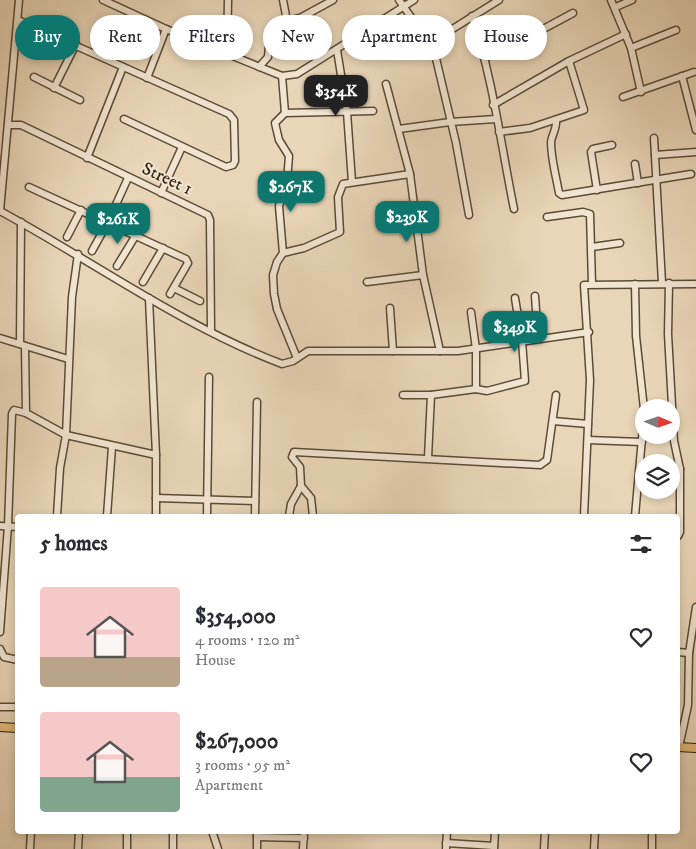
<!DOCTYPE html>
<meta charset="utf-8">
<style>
:root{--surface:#fff;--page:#f7f7f7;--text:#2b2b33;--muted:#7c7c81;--accent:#0f766e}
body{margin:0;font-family:"IM FELL DW Pica",serif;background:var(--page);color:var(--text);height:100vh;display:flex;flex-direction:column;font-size:19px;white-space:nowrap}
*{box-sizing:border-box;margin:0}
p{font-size:16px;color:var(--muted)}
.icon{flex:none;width:28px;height:28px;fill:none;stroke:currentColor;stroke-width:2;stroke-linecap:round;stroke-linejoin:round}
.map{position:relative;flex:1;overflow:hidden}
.drawer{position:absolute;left:15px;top:514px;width:665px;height:320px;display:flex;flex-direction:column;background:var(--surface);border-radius:5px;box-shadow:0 2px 8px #0003}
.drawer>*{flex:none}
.banner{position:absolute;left:15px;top:15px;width:666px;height:45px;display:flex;gap:10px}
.needle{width:32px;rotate:92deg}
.tools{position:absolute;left:635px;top:399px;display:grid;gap:10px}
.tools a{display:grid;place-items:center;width:45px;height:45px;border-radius:50%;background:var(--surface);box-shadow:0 2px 8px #0003;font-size:25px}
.price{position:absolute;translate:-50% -42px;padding:0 11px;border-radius:10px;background:var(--accent);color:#fff;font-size:16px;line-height:32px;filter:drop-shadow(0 1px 2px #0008)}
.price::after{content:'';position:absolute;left:50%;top:30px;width:15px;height:11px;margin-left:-8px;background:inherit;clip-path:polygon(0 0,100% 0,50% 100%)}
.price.active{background:#222;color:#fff}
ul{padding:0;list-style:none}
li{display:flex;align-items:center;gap:15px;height:125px;padding:0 25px}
li span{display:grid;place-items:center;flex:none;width:140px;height:100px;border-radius:5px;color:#555}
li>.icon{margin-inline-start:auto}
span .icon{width:60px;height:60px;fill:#fffc;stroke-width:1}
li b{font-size:21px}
h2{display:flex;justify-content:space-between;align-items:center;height:60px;padding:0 25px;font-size:21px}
.pill{padding:0 18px;border-radius:22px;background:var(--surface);box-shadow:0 2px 8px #0003;font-size:18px;line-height:45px}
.pill.active{background:var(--accent);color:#fff}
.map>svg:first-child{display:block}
</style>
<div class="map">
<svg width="696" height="849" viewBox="0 0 696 849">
<rect width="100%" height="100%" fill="#e9d6b8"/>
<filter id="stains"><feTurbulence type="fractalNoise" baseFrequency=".004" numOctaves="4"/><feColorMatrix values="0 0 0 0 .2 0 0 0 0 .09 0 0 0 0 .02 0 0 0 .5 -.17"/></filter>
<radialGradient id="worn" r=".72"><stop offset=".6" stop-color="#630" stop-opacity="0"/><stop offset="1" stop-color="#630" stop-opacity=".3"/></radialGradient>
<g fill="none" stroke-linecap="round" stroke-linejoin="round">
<!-- minor casing -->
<g stroke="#5b4c35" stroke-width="9">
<g id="minor">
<polyline points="103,0 166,29 282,76 297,74 414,0"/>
<polyline points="283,0 287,21"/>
<polyline points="399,0 434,50 456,143 469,215"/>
<polyline points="611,0 631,48 641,92"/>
<polyline points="616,7 632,0"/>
<path d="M472 16C493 79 501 145 514 209"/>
<polyline points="18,20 229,114 234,120 235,161 233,165 226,167 124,119"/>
<polyline points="430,43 499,0"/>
<polyline points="631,48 676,30"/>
<polyline points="337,50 347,112 352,182"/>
<polyline points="227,54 228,0"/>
<polyline points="486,57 508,48 573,13"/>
<polyline points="259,67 268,57 270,33 287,21 300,18 333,0"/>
<polyline points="282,76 285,113 275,123 279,140 289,156 287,181 279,206 283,253 277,262 273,275 274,294 277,309 297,358"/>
<polyline points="682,76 696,130"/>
<polyline points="34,77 80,100"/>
<polyline points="147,78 166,29"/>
<polyline points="386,84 410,174 423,275 440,351"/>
<polyline points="54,88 76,44"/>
<polyline points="623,97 694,72"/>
<polyline points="493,105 569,61 626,34"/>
<polyline points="285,113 373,111"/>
<path d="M556 120C557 129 552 134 551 142 551 159 556 176 559 193L562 195 691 174"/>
<polyline points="8,125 21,125 208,215 210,220 211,331"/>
<polyline points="399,129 450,122 496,119"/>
<polyline points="499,132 530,128 584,110 569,61"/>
<polyline points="654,138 662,283"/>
<polyline points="655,155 696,152"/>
<polyline points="87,158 123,67"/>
<polyline points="635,164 638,183"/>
<polyline points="29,187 186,259 188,263 170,294"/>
<polyline points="597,190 591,152 593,149 612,145"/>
<polyline points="161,193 182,147"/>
<path d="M0 211C94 262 182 326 282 364L293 361 308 351H458L589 332"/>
<polyline points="0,211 19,0"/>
<polyline points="547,217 583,212 590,214 592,284"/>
<polyline points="67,237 81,210"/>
<polyline points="592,247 620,243"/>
<polyline points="92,251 108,222 128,178"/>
<polyline points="283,253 304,248 340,232 338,197 343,184 410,174"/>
<polyline points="117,266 136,235"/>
<polyline points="143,282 163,248"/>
<polyline points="367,282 423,275"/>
<polyline points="669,283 668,334 674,441 680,469 680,532 678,536"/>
<polyline points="635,284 636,336 644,409"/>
<polyline points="174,288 200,301"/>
<polyline points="535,296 538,338"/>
<polyline points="149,298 156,455 156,516"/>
<polyline points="390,308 393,351"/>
<polyline points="471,312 476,349 476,389"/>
<polyline points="0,338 68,359"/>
<polyline points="20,344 21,222"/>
<polyline points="25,346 26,413"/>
<polyline points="403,395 431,395 476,389 487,391 525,381 522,341 515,298"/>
<polyline points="553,421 588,424"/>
<polyline points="588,440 642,442"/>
<polyline points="428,458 431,395"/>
<polyline points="671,468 680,469"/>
<polyline points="156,498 255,501"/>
<polyline points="57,516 60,468 66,435 72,297 78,254"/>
<polyline points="107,516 112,447"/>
<polyline points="207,516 209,377"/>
<polyline points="255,516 257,402"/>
<polyline points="289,516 291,504 301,486"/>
<polyline points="313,516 311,498 301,486 300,467 292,457 294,452 540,465 547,460 556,395"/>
<polyline points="584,516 590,380 584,285 696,284"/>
<polyline points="635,516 644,416"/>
<polyline points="0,526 18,527"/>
<polyline points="0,632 8,526 12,414 14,410 26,413 66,435 156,455"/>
<polyline points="0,649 4,657 18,660"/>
<polyline points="678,652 689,653"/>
<polyline points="0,707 18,707"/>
<polyline points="679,747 688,705 689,653 696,607"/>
<polyline points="212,831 218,849"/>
<polyline points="257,837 304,838"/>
<polyline points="446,843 494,846"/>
<polyline points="30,849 31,831"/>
<polyline points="78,849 79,831"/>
<polyline points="127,849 127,831"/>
<polyline points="173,849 173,831"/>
<polyline points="257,849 257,831"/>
<polyline points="303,849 304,831"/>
<polyline points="446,849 447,831"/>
<polyline points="494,849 495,831"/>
<polyline points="544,849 545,831"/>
<polyline points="594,849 595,831"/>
<polyline points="652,849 652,831"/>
</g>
</g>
<!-- major casing -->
<g stroke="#2c1e09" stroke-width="10">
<g id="major">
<polyline points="0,727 18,728"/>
<polyline points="678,747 696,748"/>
</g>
</g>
<!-- minor -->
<use href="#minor" stroke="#f1e4d1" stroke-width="6"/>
<!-- major -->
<use href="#major" stroke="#e4bb7c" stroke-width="8"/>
</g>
<g text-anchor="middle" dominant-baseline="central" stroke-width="4" stroke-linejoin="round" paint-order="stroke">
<!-- street labels -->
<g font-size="18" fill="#2c1e09" stroke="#f1e4d1">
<text transform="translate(167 179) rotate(25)">Street 1</text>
</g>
</g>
<rect width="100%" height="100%" filter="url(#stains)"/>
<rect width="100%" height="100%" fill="url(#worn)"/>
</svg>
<div class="tools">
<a><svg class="needle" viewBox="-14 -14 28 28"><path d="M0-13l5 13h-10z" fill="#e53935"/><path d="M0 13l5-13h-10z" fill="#7c7c81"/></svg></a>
<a><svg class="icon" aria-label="layers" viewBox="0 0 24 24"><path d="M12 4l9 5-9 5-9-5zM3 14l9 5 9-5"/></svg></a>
</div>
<b class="price active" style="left:336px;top:117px">$354K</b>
<b class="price" style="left:291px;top:213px">$267K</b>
<b class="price" style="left:407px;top:243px">$239K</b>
<b class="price" style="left:118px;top:245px">$261K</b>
<b class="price" style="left:515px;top:353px">$349K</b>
<div class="banner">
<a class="pill active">Buy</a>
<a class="pill">Rent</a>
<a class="pill">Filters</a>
<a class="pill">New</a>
<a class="pill">Apartment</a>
<a class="pill">House</a>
</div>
<section class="drawer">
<h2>5 homes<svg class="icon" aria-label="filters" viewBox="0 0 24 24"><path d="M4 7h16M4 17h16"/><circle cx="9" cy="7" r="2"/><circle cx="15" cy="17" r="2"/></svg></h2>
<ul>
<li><span style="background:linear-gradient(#f6c9c9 70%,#b9a48a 0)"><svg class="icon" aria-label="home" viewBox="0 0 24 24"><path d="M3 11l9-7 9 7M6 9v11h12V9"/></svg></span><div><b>$354,000</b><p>4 rooms · 120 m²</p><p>House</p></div><svg class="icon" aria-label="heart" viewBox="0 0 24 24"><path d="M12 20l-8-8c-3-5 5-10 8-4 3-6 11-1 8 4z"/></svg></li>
<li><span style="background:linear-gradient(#f6c9c9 65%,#7fa58c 0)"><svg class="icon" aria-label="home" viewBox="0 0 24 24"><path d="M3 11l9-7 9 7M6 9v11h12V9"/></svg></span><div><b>$267,000</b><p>3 rooms · 95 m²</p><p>Apartment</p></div><svg class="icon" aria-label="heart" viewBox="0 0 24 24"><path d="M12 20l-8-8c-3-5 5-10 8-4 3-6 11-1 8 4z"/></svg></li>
</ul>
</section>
</div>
